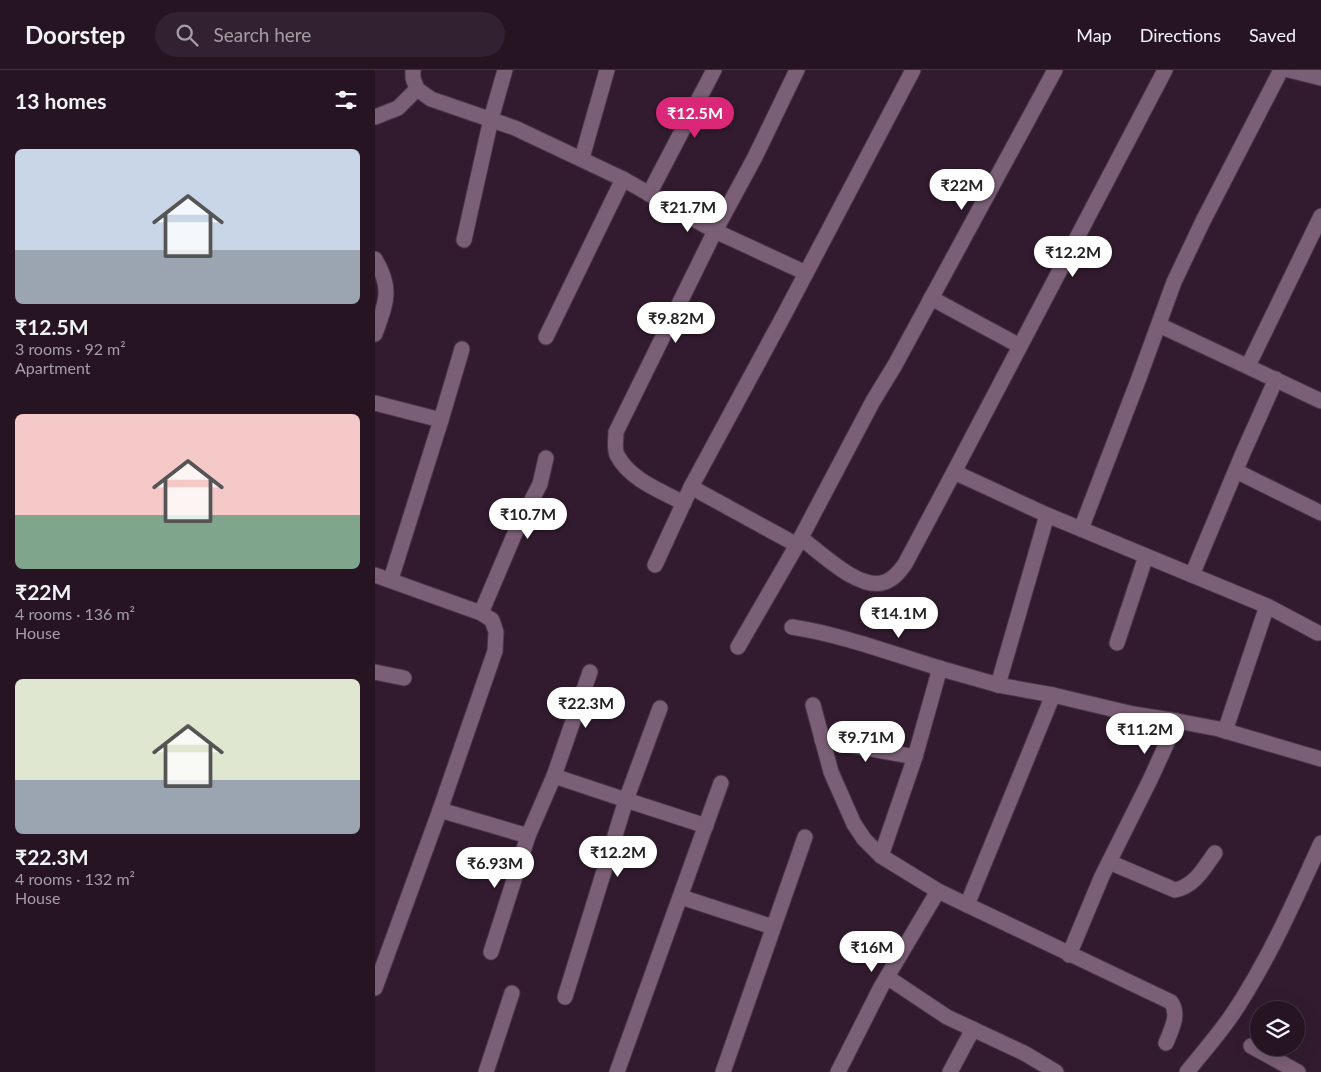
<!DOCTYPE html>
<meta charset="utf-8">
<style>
:root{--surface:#261423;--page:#322130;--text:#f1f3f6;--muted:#a49ea6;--line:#423341;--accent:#db2777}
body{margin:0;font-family:Lato,sans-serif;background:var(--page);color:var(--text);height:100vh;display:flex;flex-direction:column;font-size:19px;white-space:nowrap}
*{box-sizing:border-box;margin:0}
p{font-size:16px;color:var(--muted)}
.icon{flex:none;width:28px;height:28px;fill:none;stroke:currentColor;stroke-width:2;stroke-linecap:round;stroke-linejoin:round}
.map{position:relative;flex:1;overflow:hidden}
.side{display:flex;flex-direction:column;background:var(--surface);width:375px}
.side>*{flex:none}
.buttons{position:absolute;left:875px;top:931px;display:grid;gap:10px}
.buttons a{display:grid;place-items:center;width:55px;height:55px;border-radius:50%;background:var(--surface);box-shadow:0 5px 20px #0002,0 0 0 1px var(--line);font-size:25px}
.price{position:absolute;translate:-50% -42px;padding:0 11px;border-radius:18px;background:#fff;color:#222;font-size:16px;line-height:32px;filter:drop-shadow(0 1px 2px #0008)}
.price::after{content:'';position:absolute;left:50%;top:30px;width:15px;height:11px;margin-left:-8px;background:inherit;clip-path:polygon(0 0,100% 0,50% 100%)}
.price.active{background:var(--accent);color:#fff}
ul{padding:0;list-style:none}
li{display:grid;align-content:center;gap:10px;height:265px;padding:0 15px}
li span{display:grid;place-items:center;height:155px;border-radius:8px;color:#555}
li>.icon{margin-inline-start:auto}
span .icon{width:90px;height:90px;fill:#fffc;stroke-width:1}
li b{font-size:21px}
h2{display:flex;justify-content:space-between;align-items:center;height:60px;padding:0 15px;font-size:21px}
header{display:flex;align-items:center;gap:30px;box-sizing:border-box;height:70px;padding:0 25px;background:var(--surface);border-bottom:1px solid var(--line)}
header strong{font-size:24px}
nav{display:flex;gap:28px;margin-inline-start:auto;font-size:18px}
.search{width:350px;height:45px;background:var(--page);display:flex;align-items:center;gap:12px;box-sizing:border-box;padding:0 18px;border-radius:28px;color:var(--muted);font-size:19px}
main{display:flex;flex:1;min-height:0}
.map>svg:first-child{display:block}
</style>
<header>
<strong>Doorstep</strong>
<div class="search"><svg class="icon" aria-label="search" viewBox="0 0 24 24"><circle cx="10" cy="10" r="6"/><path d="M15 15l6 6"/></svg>Search here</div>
<nav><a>Map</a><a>Directions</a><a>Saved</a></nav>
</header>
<main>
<section class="side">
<h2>13 homes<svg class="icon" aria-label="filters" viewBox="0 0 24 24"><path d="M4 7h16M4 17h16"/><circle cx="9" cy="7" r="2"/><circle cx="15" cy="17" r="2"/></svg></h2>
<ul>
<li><span style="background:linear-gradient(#c9d6e8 65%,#9aa5b1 0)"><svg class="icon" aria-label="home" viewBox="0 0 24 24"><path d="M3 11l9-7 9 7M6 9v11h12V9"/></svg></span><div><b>₹12.5M</b><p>3 rooms · 92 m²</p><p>Apartment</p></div></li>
<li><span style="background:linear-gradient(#f6c9c9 65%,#7fa58c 0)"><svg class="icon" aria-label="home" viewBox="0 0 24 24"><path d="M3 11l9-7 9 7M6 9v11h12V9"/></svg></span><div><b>₹22M</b><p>4 rooms · 136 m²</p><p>House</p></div></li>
<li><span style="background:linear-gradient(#dfe7d0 65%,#9aa5b1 0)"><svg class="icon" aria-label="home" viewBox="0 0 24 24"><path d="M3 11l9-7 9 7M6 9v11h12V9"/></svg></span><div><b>₹22.3M</b><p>4 rooms · 132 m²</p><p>House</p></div></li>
</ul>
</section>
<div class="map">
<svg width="946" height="1002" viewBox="0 0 946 1002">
<rect width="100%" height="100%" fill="#321b2f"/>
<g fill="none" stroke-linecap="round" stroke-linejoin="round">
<!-- minor casing -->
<g stroke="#493647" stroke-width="17">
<g id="minor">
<polyline points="38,0 38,8 42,19 56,29 140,58 248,109"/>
<polyline points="914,0 946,8"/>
<polyline points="0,47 23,38 42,19"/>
<polyline points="207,88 232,0"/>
<polyline points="274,124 339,0"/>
<polyline points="89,170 116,49 130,0"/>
<path d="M0 189C18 219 11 233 0 264"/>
<polyline points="556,228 645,276"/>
<polyline points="784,255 946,331"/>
<polyline points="171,267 248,109 340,161 380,87 422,0"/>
<polyline points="873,296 946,146"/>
<polyline points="0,333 66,350 16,509"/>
<polyline points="66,350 87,279"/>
<polyline points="861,401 946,443"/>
<polyline points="579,402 790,0"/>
<polyline points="316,417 422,475 498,331 520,295 680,0"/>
<path d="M309 433C286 421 255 410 242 385 239 379 241 369 241 362L340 161 431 203"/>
<polyline points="672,445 892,536 943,563"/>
<polyline points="706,459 764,308 799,212 828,151 906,0"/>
<path d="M426 468C445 482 485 522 510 512 519 509 525 501 530 494L579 402 672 445 623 615 678 625 592 835"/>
<polyline points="280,495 316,417 409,245 538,0"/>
<polyline points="0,505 106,543 117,550 121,562 120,581 65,740 0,918"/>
<polyline points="817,505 868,383 901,309"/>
<polyline points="106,543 140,463 165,414 171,388"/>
<path d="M417 557C468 565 515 583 564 598 584 604 603 609 623 615"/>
<polyline points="742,573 771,486"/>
<polyline points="363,577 422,475"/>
<polyline points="0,602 29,608"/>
<polyline points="678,625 758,644 802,651"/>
<path d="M438 635 456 702 479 754 489 769 506 786 563 821 796 932C805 945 796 960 791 973"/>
<polyline points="850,661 892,536"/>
<polyline points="447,670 540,687"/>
<polyline points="179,706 215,602"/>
<polyline points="65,740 153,766 179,706 251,730 285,638"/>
<polyline points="506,786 540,687 565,598"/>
<path d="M734 792 800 820C820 816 829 798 840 783"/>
<polyline points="306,827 398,857"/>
<polyline points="116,882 153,766"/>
<polyline points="694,885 727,806 775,710 802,651 844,659 946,689"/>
<polyline points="512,907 572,947 649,983 681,1002"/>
<polyline points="190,927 251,730 331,756"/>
<polyline points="876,976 923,1002"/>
<polyline points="111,1002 137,923"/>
<polyline points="242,1002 346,713"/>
<polyline points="348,1002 430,767"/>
<polyline points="463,1002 506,917 563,821"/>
<polyline points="575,1002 598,959"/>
<path d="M812 1002C828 982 845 963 859 942 894 889 920 830 946 773"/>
</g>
</g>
<!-- minor -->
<use href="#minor" stroke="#7b5f76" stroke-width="15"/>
</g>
</svg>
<div class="buttons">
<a><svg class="icon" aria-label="layers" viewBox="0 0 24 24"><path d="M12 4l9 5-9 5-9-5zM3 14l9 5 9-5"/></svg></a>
</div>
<b class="price active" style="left:320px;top:69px">₹12.5M</b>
<b class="price" style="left:587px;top:141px">₹22M</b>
<b class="price" style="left:313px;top:163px">₹21.7M</b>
<b class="price" style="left:698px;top:208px">₹12.2M</b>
<b class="price" style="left:301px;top:274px">₹9.82M</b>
<b class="price" style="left:153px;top:470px">₹10.7M</b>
<b class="price" style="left:524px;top:569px">₹14.1M</b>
<b class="price" style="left:211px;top:659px">₹22.3M</b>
<b class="price" style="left:770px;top:685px">₹11.2M</b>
<b class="price" style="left:491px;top:693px">₹9.71M</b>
<b class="price" style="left:243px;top:808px">₹12.2M</b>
<b class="price" style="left:120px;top:819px">₹6.93M</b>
<b class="price" style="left:497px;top:903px">₹16M</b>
</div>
</main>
